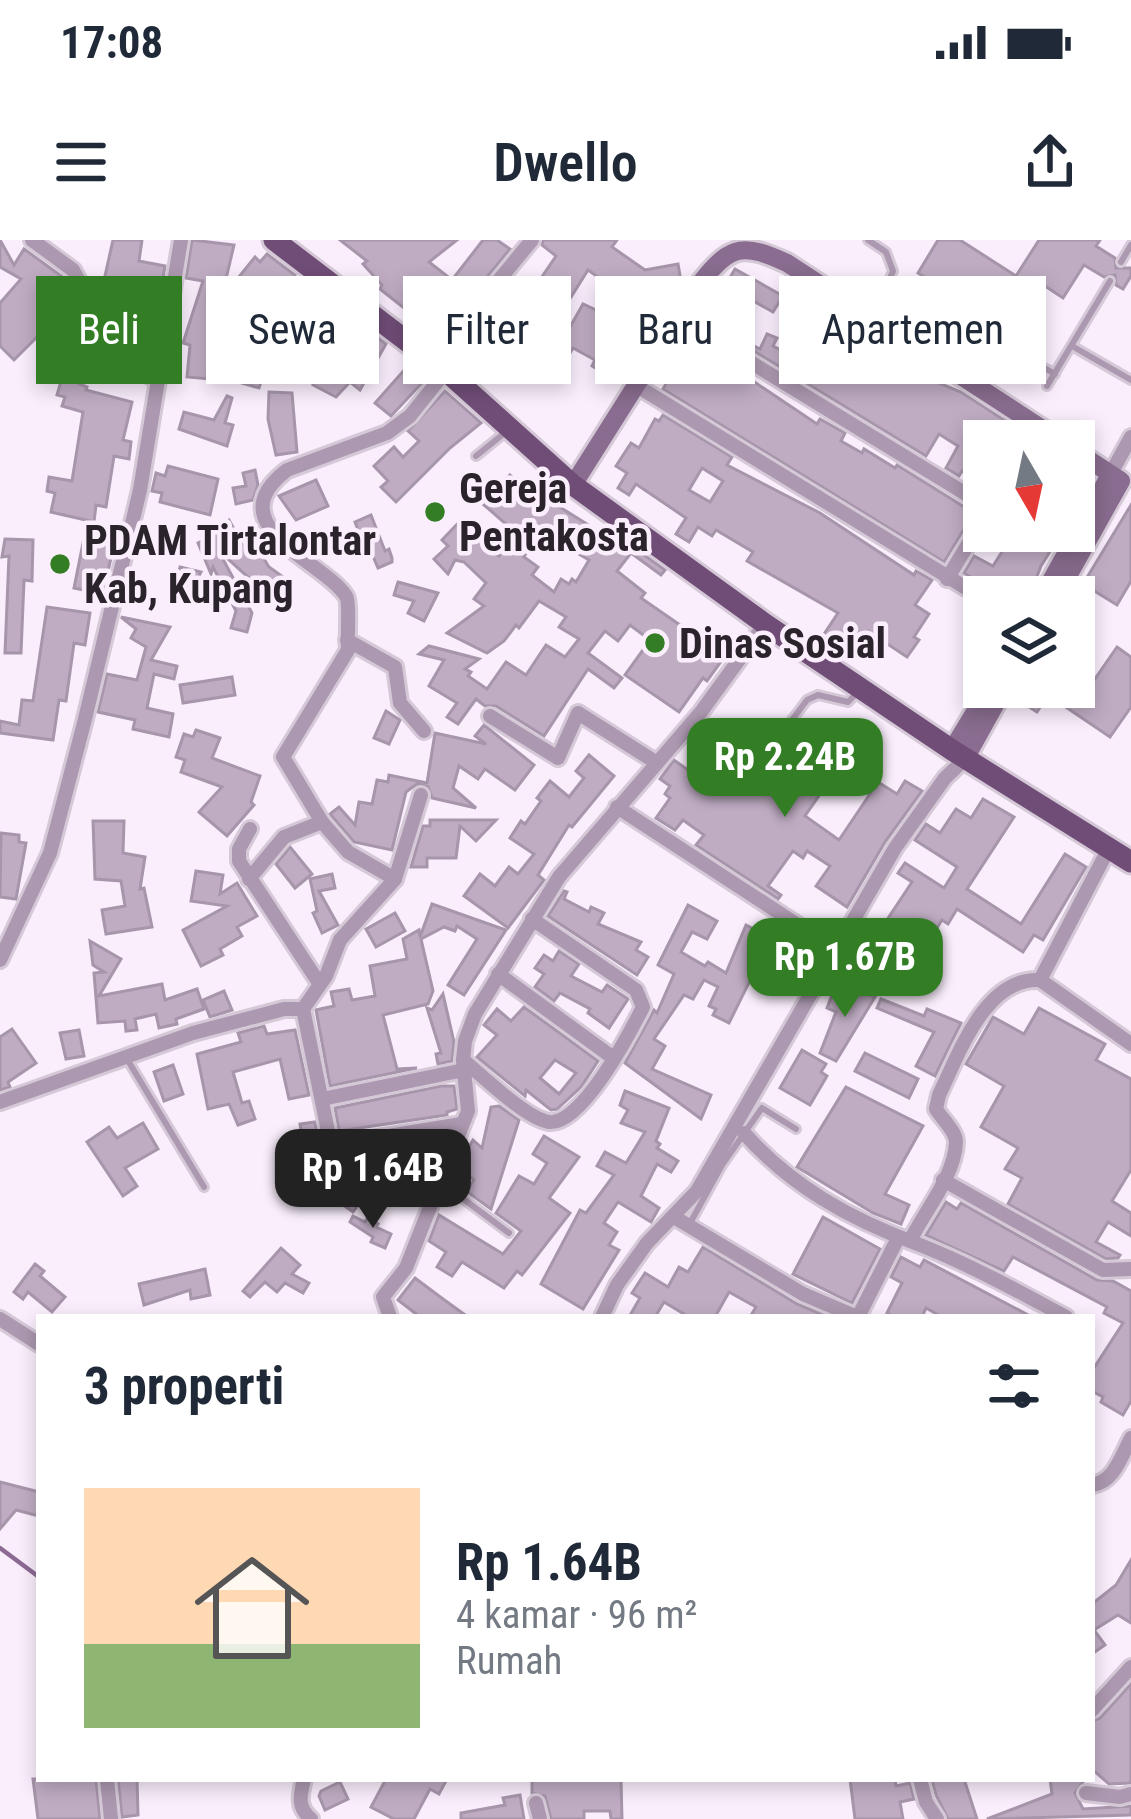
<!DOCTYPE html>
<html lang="id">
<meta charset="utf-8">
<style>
:root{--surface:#fff;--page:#f6f6f7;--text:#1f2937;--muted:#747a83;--line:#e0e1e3;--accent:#337e25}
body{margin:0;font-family:"Roboto Condensed",sans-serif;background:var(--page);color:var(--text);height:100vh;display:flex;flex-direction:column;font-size:45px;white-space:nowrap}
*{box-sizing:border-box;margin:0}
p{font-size:39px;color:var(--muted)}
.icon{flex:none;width:66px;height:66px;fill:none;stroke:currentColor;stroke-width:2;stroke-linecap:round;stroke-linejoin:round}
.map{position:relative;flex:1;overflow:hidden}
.panel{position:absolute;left:36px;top:1074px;width:1059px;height:468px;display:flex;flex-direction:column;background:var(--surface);border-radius:0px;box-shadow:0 6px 18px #0003}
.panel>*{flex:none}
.hud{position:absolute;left:36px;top:36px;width:1059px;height:108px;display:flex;gap:24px}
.needle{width:78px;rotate:171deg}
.tools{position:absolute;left:963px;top:180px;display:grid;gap:24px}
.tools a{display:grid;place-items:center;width:132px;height:132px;border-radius:0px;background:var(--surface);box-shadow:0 6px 18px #0003;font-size:60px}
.price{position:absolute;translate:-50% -102px;padding:0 27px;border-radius:24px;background:var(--accent);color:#fff;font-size:39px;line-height:78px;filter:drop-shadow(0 3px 6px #0008)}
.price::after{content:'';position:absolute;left:50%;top:72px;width:36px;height:27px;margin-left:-18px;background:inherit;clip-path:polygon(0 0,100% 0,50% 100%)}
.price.current{background:#222;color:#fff}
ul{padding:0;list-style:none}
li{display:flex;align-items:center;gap:36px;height:300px;padding:0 48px}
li+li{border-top:3px solid var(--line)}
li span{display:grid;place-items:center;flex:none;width:336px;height:240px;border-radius:0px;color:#555}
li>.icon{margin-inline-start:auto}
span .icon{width:144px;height:144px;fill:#fffc;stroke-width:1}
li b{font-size:51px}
h2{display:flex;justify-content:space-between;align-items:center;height:144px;padding:0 48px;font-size:51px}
.pill{padding:0 42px;border-radius:0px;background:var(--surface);box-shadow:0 6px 18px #0003;font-size:42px;line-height:108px}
.pill.current{background:var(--accent);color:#fff}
.status{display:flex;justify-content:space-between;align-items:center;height:84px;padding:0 60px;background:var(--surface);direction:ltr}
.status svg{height:33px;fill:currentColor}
header{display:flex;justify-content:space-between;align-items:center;height:156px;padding:0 48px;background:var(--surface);font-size:54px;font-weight:600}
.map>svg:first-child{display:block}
</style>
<div class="status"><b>17:08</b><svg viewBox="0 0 49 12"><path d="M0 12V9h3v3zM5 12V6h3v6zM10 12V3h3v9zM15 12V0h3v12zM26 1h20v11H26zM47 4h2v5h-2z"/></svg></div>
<header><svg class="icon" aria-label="menu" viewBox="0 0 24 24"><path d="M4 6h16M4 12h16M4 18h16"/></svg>Dwello<svg class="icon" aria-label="share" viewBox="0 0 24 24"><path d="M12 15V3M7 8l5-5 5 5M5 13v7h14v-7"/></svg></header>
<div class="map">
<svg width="1131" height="1579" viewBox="0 0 1131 1579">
<rect width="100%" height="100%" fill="#faeefc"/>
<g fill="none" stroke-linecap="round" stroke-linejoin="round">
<!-- stream -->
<polyline stroke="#8c6a93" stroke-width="4.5" points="0,1308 39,1337"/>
</g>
<!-- building -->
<g fill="#bfacc3" stroke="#a795ab" stroke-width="3" fill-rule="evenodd">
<polygon points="0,0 14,25 24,9 64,38 70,49 58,69 47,68 67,85 55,99 44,90 14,120 0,106 0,63 21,39 0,27"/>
<polygon points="113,0 142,0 139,21 165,26 154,93 133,90 135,78 89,73 90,62 96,53 101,54"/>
<polygon points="192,0 234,5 221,60 308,110 292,138 267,124 259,148 235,141 257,99 234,86 220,140 187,137 190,105 183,103 203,41 186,38"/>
<polygon points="340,0 457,0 429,22 452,40 483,0 497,0 510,9 447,86 416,64 409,72 380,49 382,45 363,24 367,21"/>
<polygon points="543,0 617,0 612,7 645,30 678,24 682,47 675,58 660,47 652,59 646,55 632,85 620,80 608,105 615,109 602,132 592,126 595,120 573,108 567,118 556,112 583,64 609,76 619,52 588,30 571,57 509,133 473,104 501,69 507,74 534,42 537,44 556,16 542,5"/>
<polygon points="938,0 960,0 1016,36 1039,0 1100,0 1096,6 1115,18 1116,28 1131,28 1131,36 1123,49 1116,45 1115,35 1104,37 1084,25 1063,58 1042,44 1012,92 918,33"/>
<polygon points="267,14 295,35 291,41 312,56 316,51 386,104 360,150 350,142 336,157 313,145 333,109 320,102 326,92 299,72 292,81 238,38 255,17 260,22"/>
<polygon points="735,29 783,56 773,72 750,59 734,86 710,72"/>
<polygon points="811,70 899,114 893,124 961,152 1021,191 1017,201 984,201 984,245 962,231 959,236 946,228 958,206 939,194 926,216 752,110 754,106 760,109 767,94 777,98 773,106 798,119 803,110 838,125 844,115 811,95 814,90 802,84"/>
<polygon points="686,110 712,126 738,136 741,133 817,184 820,179 845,193 841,201 862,213 864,209 895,228 897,225 974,273 944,322 663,149"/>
<polygon points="406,128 423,142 391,176 375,163"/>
<polygon points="63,134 81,139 79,144 87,147 86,150 132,162 123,200 131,202 129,219 114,216 106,267 96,265 94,282 51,272 55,253 47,251 49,237 72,241 83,172 62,166 65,157 57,155"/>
<polygon points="445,151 481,183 450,208 396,262 381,247 388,241 374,226 394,207 403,217 419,201 408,191"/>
<polygon points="269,152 292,153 297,212 276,215 268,179"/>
<polygon points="227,156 232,158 225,183 233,185 227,206 179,189 184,172 214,180"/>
<path d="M663 175 732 217 727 225 820 273 914 335 916 331 932 340 915 365 929 374 914 397 919 400 907 417 868 391 852 416 822 397 838 373 747 321 753 312 716 290 712 296 698 287 689 302 676 294 686 278 636 244 629 255 618 248 627 233 616 226 631 203 639 208 655 179 659 181ZM702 228 723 241 710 262 689 250Z"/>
<polygon points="168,226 218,239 210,275 160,262 162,253 152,251 156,233 165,236"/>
<polygon points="255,230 258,245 253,260 236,264 233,248 246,246 243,233"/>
<path d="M510 235 546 267 540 239 543 238 563 257 558 266 611 299 615 294 665 330 661 335 631 313 617 331 645 353 641 358 725 416 707 441 703 438 679 472 625 435 650 400 630 385 618 401 605 391 588 413 622 438 614 448 588 429 544 496 496 466H485L476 459 458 484 447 477 457 463 429 446 444 420 419 414 429 406 479 419 465 429 471 432 468 436 487 449 506 422 526 435 546 405 565 417 579 399 559 387 566 377 539 361 519 388 516 385 504 401 487 413 447 393 484 366 474 359 486 343 464 322 455 320 448 334 434 319 448 306 442 300 461 280 499 316 513 290 484 265ZM535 297 561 312 565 306 589 320 576 342 572 339 569 344 561 339 554 352 532 335 538 327 524 317Z"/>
<polygon points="316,240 328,266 296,280 279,256"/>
<polygon points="1131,265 1131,341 1117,365 1083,344"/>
<polygon points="371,275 385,311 389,309 392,318 392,322 378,328 372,314 368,316 355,282"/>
<polygon points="229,280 246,311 256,306 269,327 293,344 280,361 260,348 218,310 252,373 247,392 231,388 236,371 213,327 211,334 198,303 204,300 201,292"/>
<polygon points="86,288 116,295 103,354 74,348"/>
<polygon points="1015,291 1063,291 1041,326 1029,357 1003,357 964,333 974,316 993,326"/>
<polygon points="5,299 33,300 32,341 24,340 21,413 5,413 9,316 2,317"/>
<polygon points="180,327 201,332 184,362 171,358"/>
<polygon points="398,342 438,353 424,381 408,373 414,361 394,355"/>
<polygon points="47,367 90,373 85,405 74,403 66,461 59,460 53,500 0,493 0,481 19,485 22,460 33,461"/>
<polygon points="121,377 170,387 151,420 177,426 174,439 154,434 147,468 173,474 169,497 133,489 135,480 98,472 107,434 137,440 146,407 131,398 136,389"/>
<polygon points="1117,407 1131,417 1131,467 1110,497 1048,455 1037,472 1018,460 1026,447 1074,447 1074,435 1090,446"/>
<polygon points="232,437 235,455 183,463 180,445"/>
<polygon points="386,471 400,480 389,504 374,498"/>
<polygon points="484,485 534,525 515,550 485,529 478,539 459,526 453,548 476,568 432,558 428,547 417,544 406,552 392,610 354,602 330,574 339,567 355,585 359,562 372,564 377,540 388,542 389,535 427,543 435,493 486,504 475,496"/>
<polygon points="196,490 220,498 212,518 260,536 251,562 254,565 227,596 199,572 222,547 181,532 185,520 176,517 184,494 193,497"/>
<polygon points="805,491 845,518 805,576 839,600 878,542 897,554 905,541 922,551 885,602 847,667 816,646 830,626 807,611 803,618 793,611 768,646 781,655 778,659 696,605 704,595 683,580 675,590 656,578 670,558 665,554 670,546 660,539 674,520 702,540 706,534 735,553 745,538 764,550"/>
<polygon points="589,515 614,536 572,587 569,585 538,635 544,640 508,688 464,656 480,634 495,646 509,627 518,634 534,614 510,598 521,581 525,584 541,561 537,558 550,541 569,557 584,538 576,531"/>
<polygon points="983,559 1014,577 967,649 1021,684 1065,614 1086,627 1043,700 1034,695 1023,712 957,669 948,684 942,680 897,751 857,725 912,642 898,633 905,623 944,648 957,627 915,600 926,584 940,593 956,569 971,578"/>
<polygon points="430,580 496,580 476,601 460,586 456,618 427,618 427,627 411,627 423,586 430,586"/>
<polygon points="93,581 124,581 123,613 145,617 140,649 144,648 152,687 106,694 102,670 125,666 121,641 95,639"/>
<polygon points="1,593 19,595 19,602 26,603 16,659 0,657"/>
<polygon points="290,607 312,634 295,648 276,624"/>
<polygon points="196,631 223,635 220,654 237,643 257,676 237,687 242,696 220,709 223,715 201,726 183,690 227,666 191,661"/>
<polygon points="332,634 335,648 319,651 338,685 322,693 313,673 317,671 310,639"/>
<polygon points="564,651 567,652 564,659 589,672 591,667 604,673 598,684 641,702 636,710 648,717 637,735 548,676"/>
<polygon points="432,664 506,690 464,755 448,745 477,699 457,686 455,691 444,687 421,699 433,751 428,764 383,775 397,829 417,828 330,846 316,770 334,766 331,752 349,749 352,760 375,756 370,726 407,719 403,699 419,690 420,697"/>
<polygon points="688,665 717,681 707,699 692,692 681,712 705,726 708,722 726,733 746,685 771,698 729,783 713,775 716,769 709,766 718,747 704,740 693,759 684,755 654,799 665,806 652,829 711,855 701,879 625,823 654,770 657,773 674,734 658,725"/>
<polygon points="395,673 405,691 376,707 366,689"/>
<polygon points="90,701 121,719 99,756 162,744 165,760 197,749 204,769 176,779 177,784 159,788 156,774 135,779 137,790 126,791 125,781 98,783 94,733 104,732 93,725"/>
<polygon points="559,711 579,724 571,736 602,752 607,745 628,759 609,788 588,773 590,769 560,753 554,761 535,747 544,734 535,728 544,715 553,721"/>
<polygon points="844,744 875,757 836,821 820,813 836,772 827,768 833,753 844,758"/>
<polygon points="224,751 232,770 210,777 203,760"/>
<polygon points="443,754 454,802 452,821 438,824 436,814 441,813 427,768 432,770"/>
<polygon points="881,759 924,776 927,769 961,783 935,836 916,826 934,792 877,768"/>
<path d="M524 767 598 821 581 847 557 869 551 870 526 850 525 856 477 817 497 795 484 785 497 769 511 781ZM555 820 576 833 559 854 540 838Z"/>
<polygon points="1039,768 1105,804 1096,820 1131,839 1131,930 1112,961 1131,973 1131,996 1108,982 1096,1002 1120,1015 1118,1018 1106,1019 1008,964 1022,938 1005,929 1018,908 981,887 1004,846 966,824 993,777 1024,794"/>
<polygon points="264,786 267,794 295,790 309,855 289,859 280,819 233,832 242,863 249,861 255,879 238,885 229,864 208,869 197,814 241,802 238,793"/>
<polygon points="12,789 36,823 8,842 10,847 0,850 0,797"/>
<polygon points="79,790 84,816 66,819 60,793"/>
<polygon points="802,810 826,824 821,832 827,836 810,865 780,848"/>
<polygon points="865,813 918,839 909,858 855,831"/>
<polygon points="173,825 183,854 164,861 154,832"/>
<polygon points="441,846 454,846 457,869 447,872 447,875 339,891 335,868"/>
<polygon points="846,847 923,886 885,954 909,965 901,984 873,973 797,927"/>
<polygon points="625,851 669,868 656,901 660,904 657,908 678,921 671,932 657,924 641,956 659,968 651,982 618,962 604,983 617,992 609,1005 619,1010 583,1069 541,1044 580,970 586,973 614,935 597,926 605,912 626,923 645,892 621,883 628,870 620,865"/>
<polygon points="499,866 519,880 491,969 466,951 474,940 458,926 473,900 482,908 491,867"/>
<polygon points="315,882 319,903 325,911 305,914 300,884"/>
<polygon points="143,883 158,909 125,928 137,946 123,956 87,902 109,887 117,898"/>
<polygon points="544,896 579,917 549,958 570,973 522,1035 517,1031 504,1048 462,1022 452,1036 437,1027 446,1012 429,1001 439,975 503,1014 521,991 496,973 519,936 534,944 547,923 533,914"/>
<polygon points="435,900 436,916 416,917 418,948 405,948 403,924 387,925 386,908"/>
<polygon points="327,912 363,912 366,924 331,930"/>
<polygon points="360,926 377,938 353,972 336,960"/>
<polygon points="946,962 957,969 961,963 1097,1040 1113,1041 1131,1051 1131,1161 1123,1175 1101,1162 1103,1157 1092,1151 1092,1131 1123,1083 1104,1073 1107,1067 1013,1017 1004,1031 926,995"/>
<polygon points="353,976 365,982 368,977 378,984 376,987 391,994 385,1008 371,1002 373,997 350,982"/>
<polygon points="823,977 880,1009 852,1063 793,1034"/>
<polygon points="703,1007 797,1064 828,1077 750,1077 756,1067 729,1052 715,1077 689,1077 664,1062 655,1077 629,1077 640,1058 632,1053 645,1033 668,1047 679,1027 688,1032"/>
<polygon points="281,1008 300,1025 292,1034 309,1043 303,1053 285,1043 277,1052 265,1042 250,1057 243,1051"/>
<polygon points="901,1017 920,1027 924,1020 1032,1077 942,1077 926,1068 922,1077 894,1077 887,1073 902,1043 891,1037"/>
<polygon points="35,1024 44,1031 40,1036 65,1057 52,1072 28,1052 23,1059 14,1052"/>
<polygon points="205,1029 210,1055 191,1059 190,1050 144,1065 139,1044"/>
<polygon points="415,1038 443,1059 468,1077 420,1077 398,1060"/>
<polygon points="0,1242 39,1252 39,1276 16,1270 0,1289"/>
<polygon points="1131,1320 1131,1383 1118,1375 1094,1390 1105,1405 1092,1414 1092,1364 1116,1345"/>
<polygon points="1131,1444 1131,1543 1109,1544 1092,1529 1092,1481 1100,1478"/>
<polygon points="33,1539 96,1539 100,1579 38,1579"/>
<polygon points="118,1539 137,1539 138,1575 122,1577"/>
<polygon points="386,1539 447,1539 439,1554 430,1549 414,1579 394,1579 371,1567"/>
<polygon points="532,1539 621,1539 622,1579 611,1579 610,1571 584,1571 584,1579 551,1579 545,1556 532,1553"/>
<polygon points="850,1539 895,1539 896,1546 910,1543 914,1559 900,1562 903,1579 855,1579"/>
<polygon points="937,1539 964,1539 977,1579 948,1579 936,1555 932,1540"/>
<polygon points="1050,1539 1085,1539 1075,1553 1083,1569 1131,1566 1131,1575 987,1579 1052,1554"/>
<polygon points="340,1542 348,1559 325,1570 319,1556 321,1551"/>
<polygon points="520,1555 524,1579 461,1579 461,1573 505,1565 503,1558"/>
</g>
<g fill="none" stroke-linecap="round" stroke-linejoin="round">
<!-- lane casing -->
<g stroke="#d5c9d7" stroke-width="12">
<g id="lane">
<polyline points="868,0 886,12 893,31 875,75"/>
<polyline points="1121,22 1131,5"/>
<polyline points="891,41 1055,134"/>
<polyline points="1072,106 1131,140"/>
<polyline points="1047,146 1110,41"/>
<polyline points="476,216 507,191"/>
<polyline points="761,521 807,460 818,455 848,462 859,451"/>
<polyline points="127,819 204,947"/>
<polyline points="442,943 509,993"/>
<polyline points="689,985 722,925 762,868 796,889"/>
</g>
</g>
<!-- street casing -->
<g stroke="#d5c9d7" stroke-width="20">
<g id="street">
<polyline points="32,0 73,30 85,52"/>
<polyline points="680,79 984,265"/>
<polyline points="96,108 158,140"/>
<polyline points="432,121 532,0"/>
<polyline points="637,146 984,359"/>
<polyline points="1028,201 1037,184"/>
<polyline points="1110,235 1131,197"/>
<polyline points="947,339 984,278"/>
<polyline points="347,400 395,427 400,463 424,491"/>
<polyline points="490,476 558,518 578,473 657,523"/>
<polyline points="617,567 836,710"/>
<polyline points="250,589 239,609 239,621 319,743"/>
<polyline points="1109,608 1040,740 1131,804"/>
<polyline points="249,639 284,597 322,582"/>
<path d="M395 639 348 612 322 582 283 517 348 410C347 398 350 362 346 356 323 321 215 285 287 230L387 193 410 176 446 131"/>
<polyline points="0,720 50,613 84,483 140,250 181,0"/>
<polyline points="498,734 612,817"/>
<polyline points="303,769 330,901 347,903 461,884"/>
<path d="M463 820C483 836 525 878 549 882 581 886 630 793 643 767L636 750 532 679"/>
<polyline points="322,859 464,830"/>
<polyline points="0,862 193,793 284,769 303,769 326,736 340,700 395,639 421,555"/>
<path d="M744 893C791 946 850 979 915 1003 967 1023 1018 1051 1066 1077"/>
<polyline points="943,940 1103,1030 1131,1029"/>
<polyline points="674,977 803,1054 857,1077"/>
<path d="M910 1001C924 972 955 936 956 902 956 891 942 879 936 869L939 855C959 814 985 737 1040 740"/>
<polyline points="390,1077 383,1057 406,1028 468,871 463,820 465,801 475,774 559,637 701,472 765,384"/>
<polyline points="602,1077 617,1045 647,1003 697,951 895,608 945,538 965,519"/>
<polyline points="858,1077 898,998"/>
<polyline points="0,1079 39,1104"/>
<path d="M1092 1245C1114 1242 1121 1217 1131 1198"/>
<polyline points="1092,1470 1131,1427"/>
<polyline points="107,1539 111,1579"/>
<path d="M304 1539C300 1556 297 1567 311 1579"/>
<polyline points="920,1539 926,1562 937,1579"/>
<polyline points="1086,1553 1120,1557 1131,1554"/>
<polyline points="536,1563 540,1579"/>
</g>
</g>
<!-- secondary casing -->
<g stroke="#d5c9d7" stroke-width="24">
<g id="secondary">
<polyline points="1074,210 1120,240"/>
<path d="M573 245 702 41C732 3 745 4 787 23L1061 201"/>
<polyline points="1059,352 1121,241"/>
<polyline points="1042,357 1110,235"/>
<polyline points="952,510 990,447"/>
<polyline points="965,519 1005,447"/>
</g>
</g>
<!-- primary casing -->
<g stroke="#d5c9d7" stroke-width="27">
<polyline id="primary" points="274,0 446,131 573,245 765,384 952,510 1131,622"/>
</g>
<!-- lane -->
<use href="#lane" stroke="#ac98b0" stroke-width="6"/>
<!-- street -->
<use href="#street" stroke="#ac98b0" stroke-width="14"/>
<!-- secondary -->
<use href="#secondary" stroke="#896c8f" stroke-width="18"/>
<!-- primary -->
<use href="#primary" stroke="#704d77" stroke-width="21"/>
</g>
<!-- markers -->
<g fill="#337e25" stroke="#faeefc" stroke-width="4.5">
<circle cx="435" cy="272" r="12"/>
<circle cx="60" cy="324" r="12"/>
<circle cx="655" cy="403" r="12"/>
</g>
<g text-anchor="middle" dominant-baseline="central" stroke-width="9" stroke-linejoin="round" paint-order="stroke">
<!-- poi labels -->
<g font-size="42" font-weight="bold" fill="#2b232c" stroke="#faeefc" text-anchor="start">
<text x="459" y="248">Gereja<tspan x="459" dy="48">Pentakosta</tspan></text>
<text x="84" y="300">PDAM Tirtalontar<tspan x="84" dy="48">Kab, Kupang</tspan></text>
<text x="679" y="403">Dinas Sosial</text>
</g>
</g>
</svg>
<div class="tools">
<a><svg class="needle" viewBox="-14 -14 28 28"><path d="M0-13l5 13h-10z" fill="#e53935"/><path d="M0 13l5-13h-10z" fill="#747a83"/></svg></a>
<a><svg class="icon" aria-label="layers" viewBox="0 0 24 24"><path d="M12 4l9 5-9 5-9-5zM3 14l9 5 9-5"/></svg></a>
</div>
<b class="price" style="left:785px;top:580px">Rp 2.24B</b>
<b class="price" style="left:845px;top:780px">Rp 1.67B</b>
<b class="price current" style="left:373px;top:991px">Rp 1.64B</b>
<div class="hud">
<a class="pill current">Beli</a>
<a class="pill">Sewa</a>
<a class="pill">Filter</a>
<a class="pill">Baru</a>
<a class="pill">Apartemen</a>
</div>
<section class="panel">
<h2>3 properti<svg class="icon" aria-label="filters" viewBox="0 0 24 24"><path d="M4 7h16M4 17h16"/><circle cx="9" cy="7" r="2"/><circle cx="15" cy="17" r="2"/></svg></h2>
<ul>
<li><span style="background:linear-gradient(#ffd9b3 65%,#8fb573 0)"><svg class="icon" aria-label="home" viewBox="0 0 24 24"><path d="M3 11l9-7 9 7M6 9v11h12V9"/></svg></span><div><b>Rp 1.64B</b><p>4 kamar · 96 m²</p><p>Rumah</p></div></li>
</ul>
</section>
</div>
